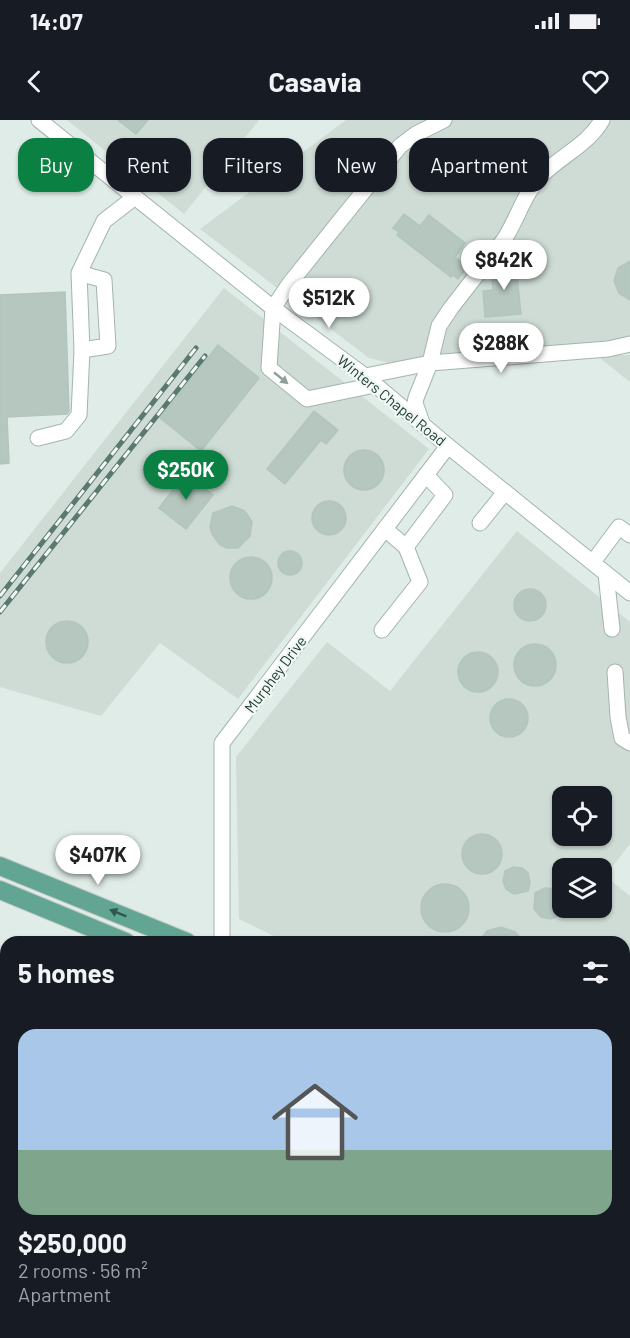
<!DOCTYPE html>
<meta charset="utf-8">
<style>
:root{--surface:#171b24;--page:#242831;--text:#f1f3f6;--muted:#9ea1a6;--line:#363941;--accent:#0b8043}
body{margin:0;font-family:Barlow,sans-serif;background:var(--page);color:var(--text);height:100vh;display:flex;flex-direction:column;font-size:22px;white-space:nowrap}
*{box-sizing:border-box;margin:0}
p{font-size:20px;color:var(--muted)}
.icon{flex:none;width:33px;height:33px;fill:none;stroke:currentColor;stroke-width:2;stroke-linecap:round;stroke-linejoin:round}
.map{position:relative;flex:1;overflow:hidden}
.sheet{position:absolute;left:0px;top:816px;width:630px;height:402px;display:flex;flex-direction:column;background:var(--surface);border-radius:18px 18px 0 0;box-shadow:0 2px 4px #0004}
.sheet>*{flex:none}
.hud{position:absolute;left:18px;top:18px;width:594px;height:54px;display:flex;gap:12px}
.buttons{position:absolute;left:552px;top:666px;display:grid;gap:12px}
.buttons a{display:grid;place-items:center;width:60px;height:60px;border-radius:12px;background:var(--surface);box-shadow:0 2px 4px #0004;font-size:30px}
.price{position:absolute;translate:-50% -51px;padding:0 14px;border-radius:21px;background:#fff;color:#222;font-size:20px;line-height:39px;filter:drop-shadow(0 2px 3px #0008)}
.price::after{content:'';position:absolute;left:50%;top:36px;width:18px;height:14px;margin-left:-9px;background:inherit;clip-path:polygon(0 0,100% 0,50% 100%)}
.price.selected{background:var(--accent);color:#fff}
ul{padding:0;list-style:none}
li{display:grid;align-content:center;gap:12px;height:318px;padding:0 18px}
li+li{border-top:2px solid var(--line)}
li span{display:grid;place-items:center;height:186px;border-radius:18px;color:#555}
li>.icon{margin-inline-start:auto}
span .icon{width:108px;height:108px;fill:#fffc;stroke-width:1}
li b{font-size:26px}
h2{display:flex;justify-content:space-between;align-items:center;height:72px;padding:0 18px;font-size:26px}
.pill{padding:0 21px;border-radius:18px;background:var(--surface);box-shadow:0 2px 4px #0004;font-size:21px;line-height:54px}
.pill.selected{background:var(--accent);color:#fff}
.status{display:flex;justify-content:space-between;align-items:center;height:42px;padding:0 30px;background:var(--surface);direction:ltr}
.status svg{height:16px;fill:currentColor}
header{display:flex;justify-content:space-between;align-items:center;height:78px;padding:0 18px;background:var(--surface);font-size:27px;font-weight:700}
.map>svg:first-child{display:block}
</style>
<div class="status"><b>14:07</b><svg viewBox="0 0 49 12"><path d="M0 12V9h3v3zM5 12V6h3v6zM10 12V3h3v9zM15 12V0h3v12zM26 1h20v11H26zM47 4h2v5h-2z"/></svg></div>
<header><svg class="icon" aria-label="back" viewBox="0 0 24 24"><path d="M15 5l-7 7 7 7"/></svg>Casavia<svg class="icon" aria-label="heart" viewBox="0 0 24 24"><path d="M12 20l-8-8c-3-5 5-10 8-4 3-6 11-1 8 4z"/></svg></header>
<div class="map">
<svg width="630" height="1218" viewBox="0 0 630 1218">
<rect width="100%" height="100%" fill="#e0ece7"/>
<!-- built -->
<g fill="#cedcd5" fill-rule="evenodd">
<polygon points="67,0 259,0 184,94"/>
<polygon points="346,0 630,0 630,217 587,224 390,243 369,238 200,109"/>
<polygon points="224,168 429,329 238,579 160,523 101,596 0,567 0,453"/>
<polygon points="596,235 630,235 630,262"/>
<path d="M517 411 630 502V724L605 756 630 776V909L624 910V822H286L239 799 236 637 327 522 390 571ZM562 676H602V716H562ZM562 748H602V788H562Z"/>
<polygon points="0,1029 6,1029 6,1212 418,1212 418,1218 0,1218"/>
</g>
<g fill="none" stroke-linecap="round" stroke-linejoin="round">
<!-- stream -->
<g stroke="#84c9d5" stroke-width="3">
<polyline points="624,1154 630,1149"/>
<polyline points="571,1218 575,1212"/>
</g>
</g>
<!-- building -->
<g fill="#b5c7bf" stroke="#b2c6be" stroke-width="1.5">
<polygon points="118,0 148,0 136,14"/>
<polygon points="404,94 420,106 429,95 465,123 455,137 467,147 458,159 453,155 451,157 397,115 399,112 393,108"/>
<polygon points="515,135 521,194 485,197 483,171 493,170 491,152 503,150 503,136"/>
<polygon points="630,141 630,180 619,173 614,161 618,148"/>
<polygon points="65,172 69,291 67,294 7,297 9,343 0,344 0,175"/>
<polygon points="218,225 259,258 201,331 160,298"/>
<polygon points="314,291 338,310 326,324 321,320 285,364 267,349"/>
<circle cx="364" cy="350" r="20"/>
<polygon points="185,354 213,375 186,409 159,388"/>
<circle cx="329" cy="398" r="17"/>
<polygon points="232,386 245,391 252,402 250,416 238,428 227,428 220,425 212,414 210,407 213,393"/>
<circle cx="290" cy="443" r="12"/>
<circle cx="251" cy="458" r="21"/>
<circle cx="530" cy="485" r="16"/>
<circle cx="67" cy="522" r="21"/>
<circle cx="535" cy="545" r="21"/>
<circle cx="478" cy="552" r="20"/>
<circle cx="509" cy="598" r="19"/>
<circle cx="482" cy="734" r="20"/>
<polygon points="513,747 522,748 528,753 530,762 528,771 514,774 506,769 503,761 505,751"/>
<circle cx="445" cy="788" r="24"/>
<polygon points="545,768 555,769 562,775 562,791 556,797 551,799 541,797 534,789 535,773"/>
<polygon points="501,807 515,812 524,822 479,822 487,811"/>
</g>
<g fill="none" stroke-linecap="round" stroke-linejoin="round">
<!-- minor casing -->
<g stroke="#a3b4ae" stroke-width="17">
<g id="minor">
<polyline points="39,0 273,188 365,256 448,326 630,473"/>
<polyline points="79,153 104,160 108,226 82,230 79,153 104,101 135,77"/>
<polyline points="365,256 430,243 608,229 630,224"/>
<polyline points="375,265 307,279 269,248 273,188 290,163 400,26 416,14 444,0"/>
<path d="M422 303 415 283 416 278 430 243 439 206 451 188 503 121C517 101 523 75 540 57 560 36 588 25 602 0"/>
<polyline points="38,318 66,311 79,295 82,230"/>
<polyline points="480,403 505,372"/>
<polyline points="406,427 445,375 426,355"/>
<polyline points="593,442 619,407 630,415"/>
<polyline points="606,454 612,509"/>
<polyline points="382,510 420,462 406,427 385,409"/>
<polyline points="615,552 618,597 622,618 630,623"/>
<polyline points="222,822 222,623 448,326"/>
<polyline points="237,1212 240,1218"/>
</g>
</g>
<!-- major casing -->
<g stroke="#c1c9c6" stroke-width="20">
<g id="major">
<polyline points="0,746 187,822"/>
<polyline points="0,770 126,822"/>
<polyline points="624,948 630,947"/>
<polyline points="624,971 630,970"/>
</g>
</g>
<!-- minor -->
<use href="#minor" stroke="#fff" stroke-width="15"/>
<!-- major -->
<use href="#major" stroke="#62a593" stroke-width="18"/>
<!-- rail casing -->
<g stroke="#5a7970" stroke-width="5">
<g id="rail">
<polyline points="0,476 196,228"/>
<polyline points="0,492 205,236"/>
</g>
</g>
<!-- rail -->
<use href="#rail" stroke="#f1f8f4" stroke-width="3" stroke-dasharray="9" stroke-linecap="butt"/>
</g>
<!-- one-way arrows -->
<defs><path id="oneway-solid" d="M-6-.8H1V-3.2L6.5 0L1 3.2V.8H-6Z" transform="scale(1.5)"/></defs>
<use fill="#909e9a" href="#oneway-solid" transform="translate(281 258) rotate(39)"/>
<use fill="#30584c" href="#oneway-solid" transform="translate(118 793) rotate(-158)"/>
<g text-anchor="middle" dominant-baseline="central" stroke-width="4.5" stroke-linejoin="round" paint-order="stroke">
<!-- street labels -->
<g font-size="15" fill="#203e35" stroke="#f1f8f4">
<text transform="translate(392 280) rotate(39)">Winters Chapel Road</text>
<text transform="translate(275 554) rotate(-53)">Murphey Drive</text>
</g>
</g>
</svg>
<div class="buttons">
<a><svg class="icon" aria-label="locate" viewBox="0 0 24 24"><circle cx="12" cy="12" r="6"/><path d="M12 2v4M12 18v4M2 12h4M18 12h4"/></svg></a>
<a><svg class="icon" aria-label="layers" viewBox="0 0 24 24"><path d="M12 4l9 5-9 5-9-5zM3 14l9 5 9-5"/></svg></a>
</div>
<b class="price" style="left:504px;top:171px">$842K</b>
<b class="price" style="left:329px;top:209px">$512K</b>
<b class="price" style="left:501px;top:254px">$288K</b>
<b class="price selected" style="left:186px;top:381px">$250K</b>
<b class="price" style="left:98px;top:766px">$407K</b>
<div class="hud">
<a class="pill selected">Buy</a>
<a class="pill">Rent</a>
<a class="pill">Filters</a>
<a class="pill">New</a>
<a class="pill">Apartment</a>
</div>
<section class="sheet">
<h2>5 homes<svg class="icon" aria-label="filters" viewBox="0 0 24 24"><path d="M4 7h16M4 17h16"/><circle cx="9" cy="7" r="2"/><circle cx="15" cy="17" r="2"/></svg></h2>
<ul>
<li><span style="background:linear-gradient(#a9c7e8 65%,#7fa58c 0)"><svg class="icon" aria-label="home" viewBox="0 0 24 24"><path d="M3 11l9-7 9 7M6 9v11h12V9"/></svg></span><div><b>$250,000</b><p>2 rooms · 56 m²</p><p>Apartment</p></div></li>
</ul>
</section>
</div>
